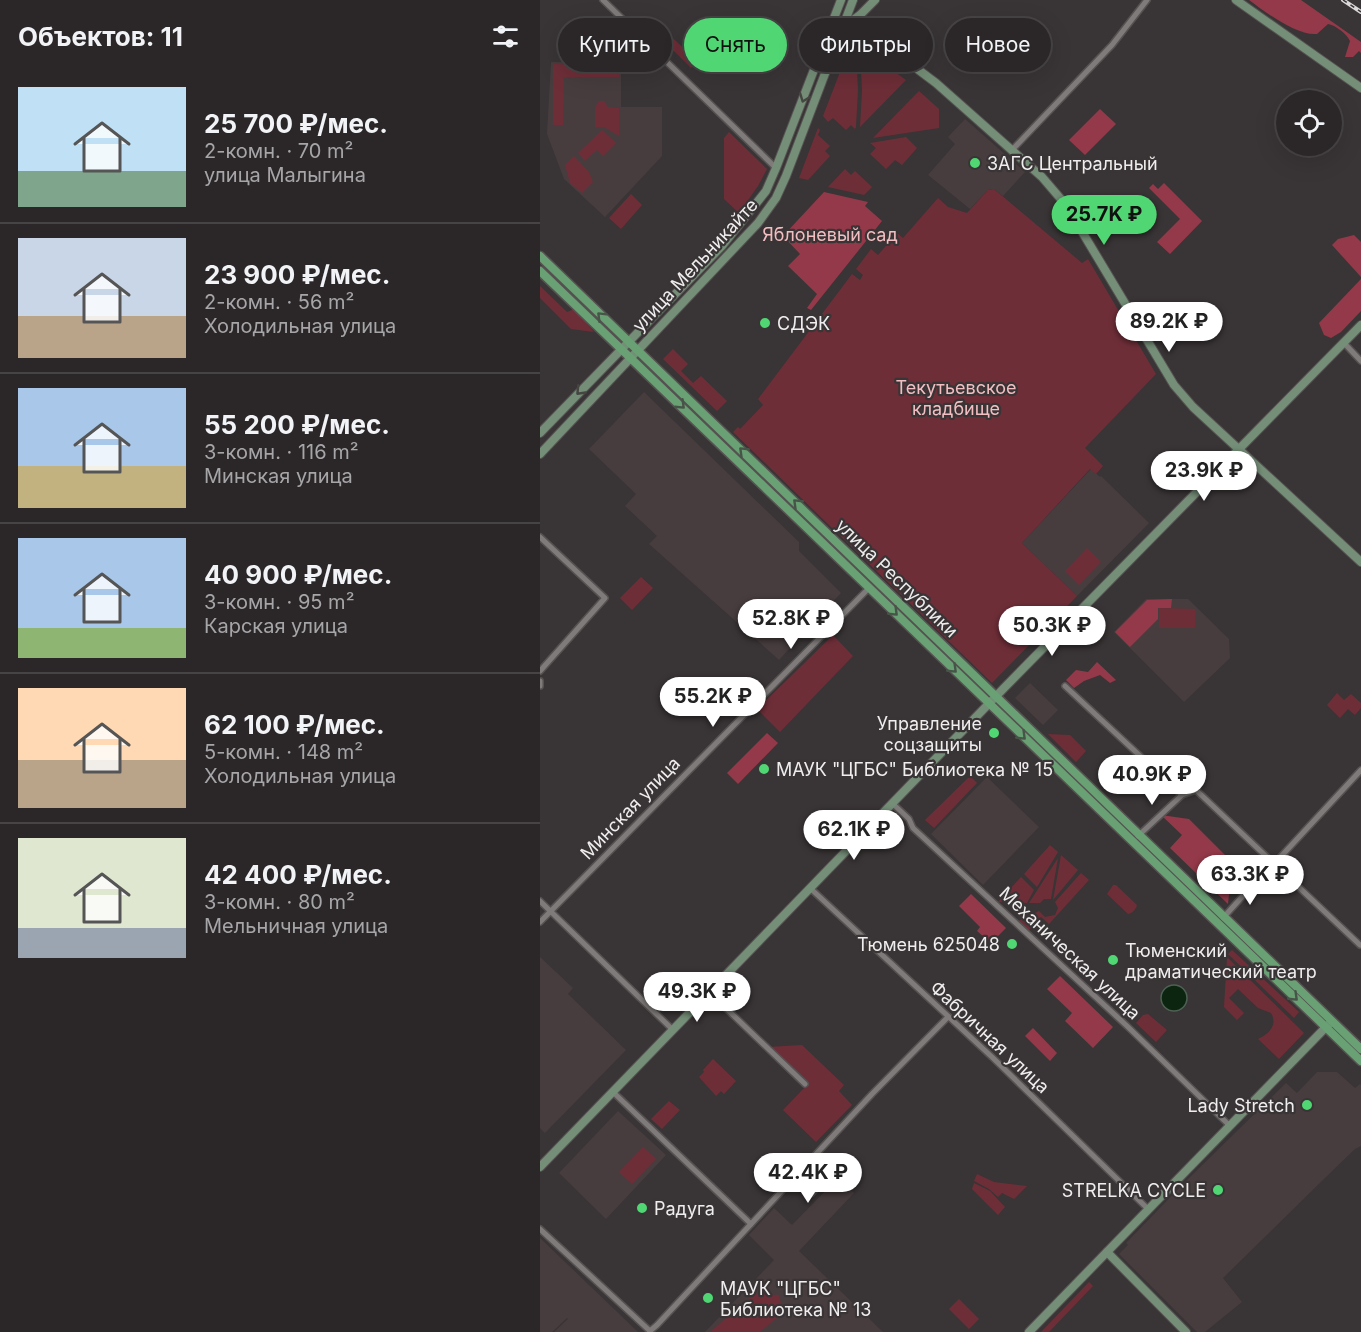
<!DOCTYPE html>
<html lang="ru">
<meta charset="utf-8">
<style>
:root{--surface:#2b2728;--page:#332f30;--text:#f1f3f6;--muted:#a6a5a8;--line:#474445;--accent:#51d674}
body{margin:0;font-family:Inter,sans-serif;background:var(--page);color:var(--text);height:100vh;display:flex;flex-direction:column;font-size:22px;white-space:nowrap}
*{box-sizing:border-box;margin:0}
p{font-size:20px;color:var(--muted)}
.icon{flex:none;width:33px;height:33px;fill:none;stroke:currentColor;stroke-width:2;stroke-linecap:round;stroke-linejoin:round}
.map{position:relative;flex:1;overflow:hidden}
.details{display:flex;flex-direction:column;background:var(--surface);width:540px}
.details>*{flex:none}
.guide{position:absolute;left:18px;top:18px;width:570px;height:54px;display:flex;gap:12px}
.fabs{position:absolute;left:736px;top:90px;display:grid;gap:12px}
.fabs a{display:grid;place-items:center;width:66px;height:66px;border-radius:50%;background:var(--surface);box-shadow:0 6px 24px #0002,0 0 0 2px var(--line);font-size:30px}
.price{position:absolute;translate:-50% -51px;padding:0 14px;border-radius:21px;background:#fff;color:#222;font-size:20px;line-height:39px;filter:drop-shadow(0 2px 3px #0008)}
.price::after{content:'';position:absolute;left:50%;top:36px;width:18px;height:14px;margin-left:-9px;background:inherit;clip-path:polygon(0 0,100% 0,50% 100%)}
.price.on{background:var(--accent);color:#111}
ul{padding:0;list-style:none}
li{display:flex;align-items:center;gap:18px;height:150px;padding:0 18px}
li+li{border-top:2px solid var(--line)}
li span{display:grid;place-items:center;flex:none;width:168px;height:120px;border-radius:0px;color:#555}
li>.icon{margin-inline-start:auto}
span .icon{width:72px;height:72px;fill:#fffc;stroke-width:1}
li b{font-size:26px}
h2{display:flex;justify-content:space-between;align-items:center;height:72px;padding:0 18px;font-size:26px}
.pill{padding:0 21px;border-radius:27px;background:var(--surface);box-shadow:0 6px 24px #0002,0 0 0 2px var(--line);font-size:21px;line-height:54px}
.pill.on{background:var(--accent);color:#111}
main{display:flex;flex:1;min-height:0}
.map>svg:first-child{display:block}
</style>
<main>
<section class="details">
<h2>Объектов: 11<svg class="icon" aria-label="filters" viewBox="0 0 24 24"><path d="M4 7h16M4 17h16"/><circle cx="9" cy="7" r="2"/><circle cx="15" cy="17" r="2"/></svg></h2>
<ul>
<li><span style="background:linear-gradient(#bfe0f5 70%,#7fa58c 0)"><svg class="icon" aria-label="home" viewBox="0 0 24 24"><path d="M3 11l9-7 9 7M6 9v11h12V9"/></svg></span><div><b>25 700 ₽/мес.</b><p>2-комн. · 70 m²</p><p>улица Малыгина</p></div></li>
<li><span style="background:linear-gradient(#c9d6e8 65%,#b9a48a 0)"><svg class="icon" aria-label="home" viewBox="0 0 24 24"><path d="M3 11l9-7 9 7M6 9v11h12V9"/></svg></span><div><b>23 900 ₽/мес.</b><p>2-комн. · 56 m²</p><p>Холодильная улица</p></div></li>
<li><span style="background:linear-gradient(#a9c7e8 65%,#c2b280 0)"><svg class="icon" aria-label="home" viewBox="0 0 24 24"><path d="M3 11l9-7 9 7M6 9v11h12V9"/></svg></span><div><b>55 200 ₽/мес.</b><p>3-комн. · 116 m²</p><p>Минская улица</p></div></li>
<li><span style="background:linear-gradient(#a9c7e8 75%,#8fb573 0)"><svg class="icon" aria-label="home" viewBox="0 0 24 24"><path d="M3 11l9-7 9 7M6 9v11h12V9"/></svg></span><div><b>40 900 ₽/мес.</b><p>3-комн. · 95 m²</p><p>Карская улица</p></div></li>
<li><span style="background:linear-gradient(#ffd9b3 60%,#b9a48a 0)"><svg class="icon" aria-label="home" viewBox="0 0 24 24"><path d="M3 11l9-7 9 7M6 9v11h12V9"/></svg></span><div><b>62 100 ₽/мес.</b><p>5-комн. · 148 m²</p><p>Холодильная улица</p></div></li>
<li><span style="background:linear-gradient(#dfe7d0 75%,#9aa5b1 0)"><svg class="icon" aria-label="home" viewBox="0 0 24 24"><path d="M3 11l9-7 9 7M6 9v11h12V9"/></svg></span><div><b>42 400 ₽/мес.</b><p>3-комн. · 80 m²</p><p>Мельничная улица</p></div></li>
</ul>
</section>
<div class="map">
<svg width="821" height="1332" viewBox="0 0 821 1332">
<rect width="100%" height="100%" fill="#393435"/>
<!-- built -->
<g fill="#473d3e">
<polygon points="11,62 81,63 81,107 122,107 122,156 65,217 24,179 7,134"/>
<polygon points="425,119 485,172 463,196 454,189 448,190 430,209 388,175 415,144 408,137"/>
<polygon points="104,392 259,542 259,551 301,593 239,660 109,544 117,536 85,506 96,494 49,449"/>
<polygon points="551,469 560,477 561,476 609,523 537,596 482,543"/>
<polygon points="606,599 648,599 689,639 690,658 644,702 574,632"/>
<polygon points="490,683 518,710 503,725 475,698"/>
<polygon points="447,777 499,827 443,885 391,834"/>
<polygon points="0,957 33,988 28,994 86,1050 5,1133 0,1128"/>
<polygon points="777,1072 797,1072 815,1088 820,1084 821,1085 821,1146 815,1149 788,1175 683,1278 702,1302 665,1332 657,1332 579,1254 588,1245 586,1243 648,1179 746,1083 757,1093"/>
<polygon points="78,1111 126,1155 66,1219 19,1173"/>
<polygon points="298,1178 314,1193 259,1251 343,1332 165,1332 234,1260 209,1235 234,1208 252,1225"/>
<polygon points="0,1238 50,1286 98,1332 14,1332 28,1319 27,1318 12,1332 0,1332"/>
</g>
<!-- green -->
<g fill="#6e2e38">
<polygon points="119,25 157,61 151,68 122,39 118,43 109,35"/>
<polygon points="310,46 316,49 318,90 316,127 315,129 311,125 306,130 293,118 288,122 283,116"/>
<polygon points="320,50 341,62 366,80 320,127 322,91"/>
<polygon points="13,64 79,65 79,77 24,77 23,125 13,125"/>
<polygon points="379,91 399,109 399,128 333,138"/>
<polygon points="59,101 64,101 68,107 79,108 79,136 64,127 55,127 55,107"/>
<polygon points="278,128 280,130 278,135 290,146 285,151 290,156 268,180 259,178"/>
<polygon points="62,130 76,143 63,156 57,150 45,161 38,153"/>
<polygon points="189,132 227,169 218,186 199,213 184,199 184,138"/>
<polygon points="366,137 377,148 362,165 355,160 346,169 330,154 336,148 330,143"/>
<polygon points="34,156 49,172 53,182 42,193 30,183 25,165"/>
<polygon points="305,169 311,175 315,171 332,187 324,195 288,187"/>
<polygon points="454,189 542,263 548,259 616,374 545,448 563,466 556,474 550,469 482,543 537,596 452,683 193,432 198,427 200,429 223,405 218,399 312,274 320,280 323,275 316,269 331,249 338,255 357,233 363,238 398,198 408,207 427,213 448,190"/>
<polygon points="91,194 102,205 81,229 69,218"/>
<polygon points="0,286 27,312 34,309 54,332 31,329 0,298"/>
<polygon points="133,349 148,364 141,371 153,383 161,376 187,401 177,411 123,359"/>
<polygon points="547,548 561,562 539,585 525,571"/>
<polygon points="101,577 113,588 92,610 80,598"/>
<polygon points="619,608 656,609 655,628 619,628"/>
<polygon points="293,635 313,656 240,732 217,709"/>
<polygon points="797,693 804,700 811,694 821,703 821,708 815,715 808,709 800,718 787,705"/>
<polygon points="508,734 530,735 546,751 536,762"/>
<polygon points="430,776 437,783 394,828 385,820"/>
<polygon points="510,845 518,852 497,887 484,874"/>
<polygon points="521,855 538,870 513,900"/>
<polygon points="518,858 511,899 504,899 500,903 489,903"/>
<polygon points="541,873 549,880 509,924 501,917 489,930 478,921 499,911 505,917 515,915 518,908 515,902"/>
<polygon points="481,877 494,890 487,903 458,902"/>
<path d="M573 885H576L597 905C596 909 593 913 588 914L567 894Z"/>
<polygon points="692,950 759,1012 754,1018 688,954"/>
<path d="M687 957 764 1033 739 1059 718 1039C729 1034 738 1025 731 1013L718 1008 698 989 689 998 704 1013 697 1020 684 1007Z"/>
<polygon points="608,1014 627,1030 616,1042 596,1023 603,1015"/>
<polygon points="262,1045 304,1085 299,1091 312,1105 276,1142 243,1110 267,1085 228,1047"/>
<polygon points="173,1059 196,1081 184,1094 181,1091 176,1096 159,1077 164,1072 163,1070"/>
<polygon points="129,1101 140,1110 122,1129 111,1119"/>
<polygon points="103,1147 116,1159 92,1184 79,1172"/>
<polygon points="437,1174 454,1182 487,1186 474,1199 462,1193 458,1197 449,1189 434,1181"/>
<polygon points="434,1183 450,1191 465,1207 458,1215 432,1189"/>
<polygon points="549,1282 553,1286 509,1332 501,1332"/>
<polygon points="214,1294 239,1295 243,1313 220,1332 170,1332"/>
<polygon points="419,1299 439,1319 429,1329 409,1309"/>
</g>
<!-- forest -->
<g fill="#943949">
<path d="M709 0H761L821 42V53L819 51 813 57H805L810 41C807 34 795 25 788 24L777 34C757 36 725 12 709 0Z"/>
<polygon points="560,109 576,124 545,155 529,140"/>
<polygon points="624,183 662,221 630,254 617,242 640,219 609,188 613,184 618,189"/>
<polygon points="284,192 328,202 325,206 342,221 271,310 267,308 277,294 248,266 260,254 243,236"/>
<polygon points="814,235 821,242 821,277 792,245 798,239"/>
<polygon points="821,279 821,311 801,332 791,338 784,335 779,323"/>
<polygon points="632,599 631,608 618,608 618,619 590,647 575,632 607,600"/>
<polygon points="557,662 576,680 570,683 560,675 544,681 534,688 526,680 536,670 548,672"/>
<polygon points="227,733 238,743 198,784 187,773"/>
<polygon points="621,815 649,819 689,859 683,866 691,875 688,904 630,848 642,835"/>
<polygon points="431,894 466,928 451,943 437,931 440,927 419,906"/>
<polygon points="520,976 573,1027 553,1048 525,1021 532,1013 507,989"/>
<polygon points="493,1028 517,1053 510,1061 485,1036"/>
</g>
<!-- water -->
<circle fill="#0b2511" stroke="#4f6153" stroke-width="1.5" cx="634" cy="998" r="13"/>
<g fill="none" stroke-linecap="round" stroke-linejoin="round">
<!-- street casing -->
<g stroke="#565252" stroke-width="8">
<g id="street">
<polyline points="63,0 236,168"/>
<polyline points="472,150 572,45 607,0"/>
<polyline points="804,343 821,361"/>
<polyline points="0,537 65,598 0,671"/>
<polyline points="0,681 0,686"/>
<polyline points="525,686 642,795 656,790 820,945"/>
<polyline points="352,803 369,819 373,828 587,1026 689,1125"/>
<polyline points="598,836 642,795"/>
<polyline points="734,864 821,770"/>
<polyline points="270,888 452,1057 608,1209"/>
<polyline points="0,901 133,1030"/>
<polyline points="683,918 719,878"/>
<polyline points="0,922 329,588"/>
<polyline points="169,992 265,1084"/>
<polyline points="73,1092 211,1224"/>
<polyline points="254,1177 272,1193 282,1182"/>
<polyline points="0,1229 110,1331 117,1325 332,1094 408,1017"/>
</g>
</g>
<!-- secondary casing -->
<g stroke="#565252" stroke-width="10">
<g id="secondary">
<polyline points="696,0 821,88"/>
<polyline points="293,24 337,41 368,62 396,83 502,177 526,205 634,385 653,407 821,562"/>
<polyline points="305,26 320,15 335,0"/>
<polyline points="0,433 182,246 226,191 236,168 301,0"/>
<polyline points="0,454 218,223 236,198 246,176 313,0"/>
<polyline points="0,1167 465,687 821,325"/>
<polyline points="567,1252 646,1332"/>
<polyline points="489,1332 789,1024"/>
</g>
</g>
<!-- primary casing -->
<g stroke="#565252" stroke-width="11">
<g id="primary">
<polyline points="0,256 821,1049"/>
<polyline points="0,271 821,1061"/>
</g>
</g>
<!-- street -->
<use href="#street" stroke="#807b7b" stroke-width="5"/>
<!-- secondary -->
<use href="#secondary" stroke="#748e77" stroke-width="8"/>
<!-- primary -->
<use href="#primary" stroke="#69a174" stroke-width="8"/>
<!-- rail casing -->
<g stroke="#dad8d8" stroke-width="4">
<polyline id="rail" points="803,0 821,12"/>
</g>
<!-- rail -->
<use href="#rail" stroke="#393435" stroke-width="1.5" stroke-dasharray="4.5" stroke-linecap="butt"/>
</g>
<!-- one-way arrows -->
<defs><path id="oneway-chevron" d="M-2-3.5L2.5 0L-2 3.5" fill="none" stroke-width="1.6" stroke-linecap="round" stroke-linejoin="round" transform="scale(1.5)"/></defs>
<g stroke="#454642">
<use href="#oneway-chevron" transform="translate(264 98) rotate(111)"/>
<use href="#oneway-chevron" transform="translate(40 391) rotate(134)"/>
</g>
<g stroke="#475548">
<use href="#oneway-chevron" transform="translate(61 316) rotate(-135)"/>
<use href="#oneway-chevron" transform="translate(141 405) rotate(44)"/>
<use href="#oneway-chevron" transform="translate(203 451) rotate(-136)"/>
<use href="#oneway-chevron" transform="translate(257 503) rotate(-136)"/>
<use href="#oneway-chevron" transform="translate(354 612) rotate(44)"/>
<use href="#oneway-chevron" transform="translate(413 669) rotate(44)"/>
<use href="#oneway-chevron" transform="translate(482 736) rotate(44)"/>
<use href="#oneway-chevron" transform="translate(754 997) rotate(44)"/>
</g>
<!-- markers -->
<g fill="#51d674" stroke="#393435" stroke-width="2">
<circle cx="435" cy="163" r="6"/>
<circle cx="225" cy="323" r="6"/>
<circle cx="454" cy="733" r="6"/>
<circle cx="224" cy="769" r="6"/>
<circle cx="472" cy="944" r="6"/>
<circle cx="573" cy="960" r="6"/>
<circle cx="767" cy="1105" r="6"/>
<circle cx="678" cy="1190" r="6"/>
<circle cx="102" cy="1208" r="6"/>
<circle cx="168" cy="1298" r="6"/>
</g>
<g text-anchor="middle" dominant-baseline="central" stroke-width="4.5" stroke-linejoin="round" paint-order="stroke">
<!-- poi labels -->
<g font-size="18" fill="#efeded" stroke="#393435" text-anchor="start">
<text x="447" y="163">ЗАГС Центральный</text>
<text x="237" y="323">СДЭК</text>
<text x="442" y="723" text-anchor="end">Управление<tspan x="442" dy="21">соцзащиты</tspan></text>
<text x="236" y="769">МАУК "ЦГБС" Библиотека № 15</text>
<text x="460" y="944" text-anchor="end">Тюмень 625048</text>
<text x="585" y="950">Тюменский<tspan x="585" dy="21">драматический театр</tspan></text>
<text x="755" y="1105" text-anchor="end">Lady Stretch</text>
<text x="666" y="1190" text-anchor="end">STRELKA CYCLE</text>
<text x="114" y="1208">Радуга</text>
<text x="180" y="1288">МАУК "ЦГБС"<tspan x="180" dy="21">Библиотека № 13</tspan></text>
</g>
<!-- park labels -->
<g font-size="18" fill="#f2bec2" stroke="#393435">
<text x="290" y="234">Яблоневый сад</text>
<text x="416" y="387">Текутьевское<tspan x="416" dy="21">кладбище</tspan></text>
</g>
<!-- street labels -->
<g font-size="18" fill="#efeded" stroke="#393435">
<text transform="translate(155 265) rotate(-47)">улица Мельникайте</text>
<text transform="translate(357 578) rotate(44)">улица Республики</text>
<text transform="translate(90 808) rotate(-46)">Минская улица</text>
<text transform="translate(530 953) rotate(43)">Механическая улица</text>
<text transform="translate(450 1037) rotate(43)">Фабричная улица</text>
</g>
</g>
</svg>
<div class="fabs">
<a><svg class="icon" aria-label="locate" viewBox="0 0 24 24"><circle cx="12" cy="12" r="6"/><path d="M12 2v4M12 18v4M2 12h4M18 12h4"/></svg></a>
</div>
<b class="price on" style="left:564px;top:246px">25.7K ₽</b>
<b class="price" style="left:629px;top:353px">89.2K ₽</b>
<b class="price" style="left:664px;top:502px">23.9K ₽</b>
<b class="price" style="left:251px;top:650px">52.8K ₽</b>
<b class="price" style="left:512px;top:657px">50.3K ₽</b>
<b class="price" style="left:173px;top:728px">55.2K ₽</b>
<b class="price" style="left:612px;top:806px">40.9K ₽</b>
<b class="price" style="left:314px;top:861px">62.1K ₽</b>
<b class="price" style="left:710px;top:906px">63.3K ₽</b>
<b class="price" style="left:157px;top:1023px">49.3K ₽</b>
<b class="price" style="left:268px;top:1204px">42.4K ₽</b>
<div class="guide">
<a class="pill">Купить</a>
<a class="pill on">Снять</a>
<a class="pill">Фильтры</a>
<a class="pill">Новое</a>
</div>
</div>
</main>
